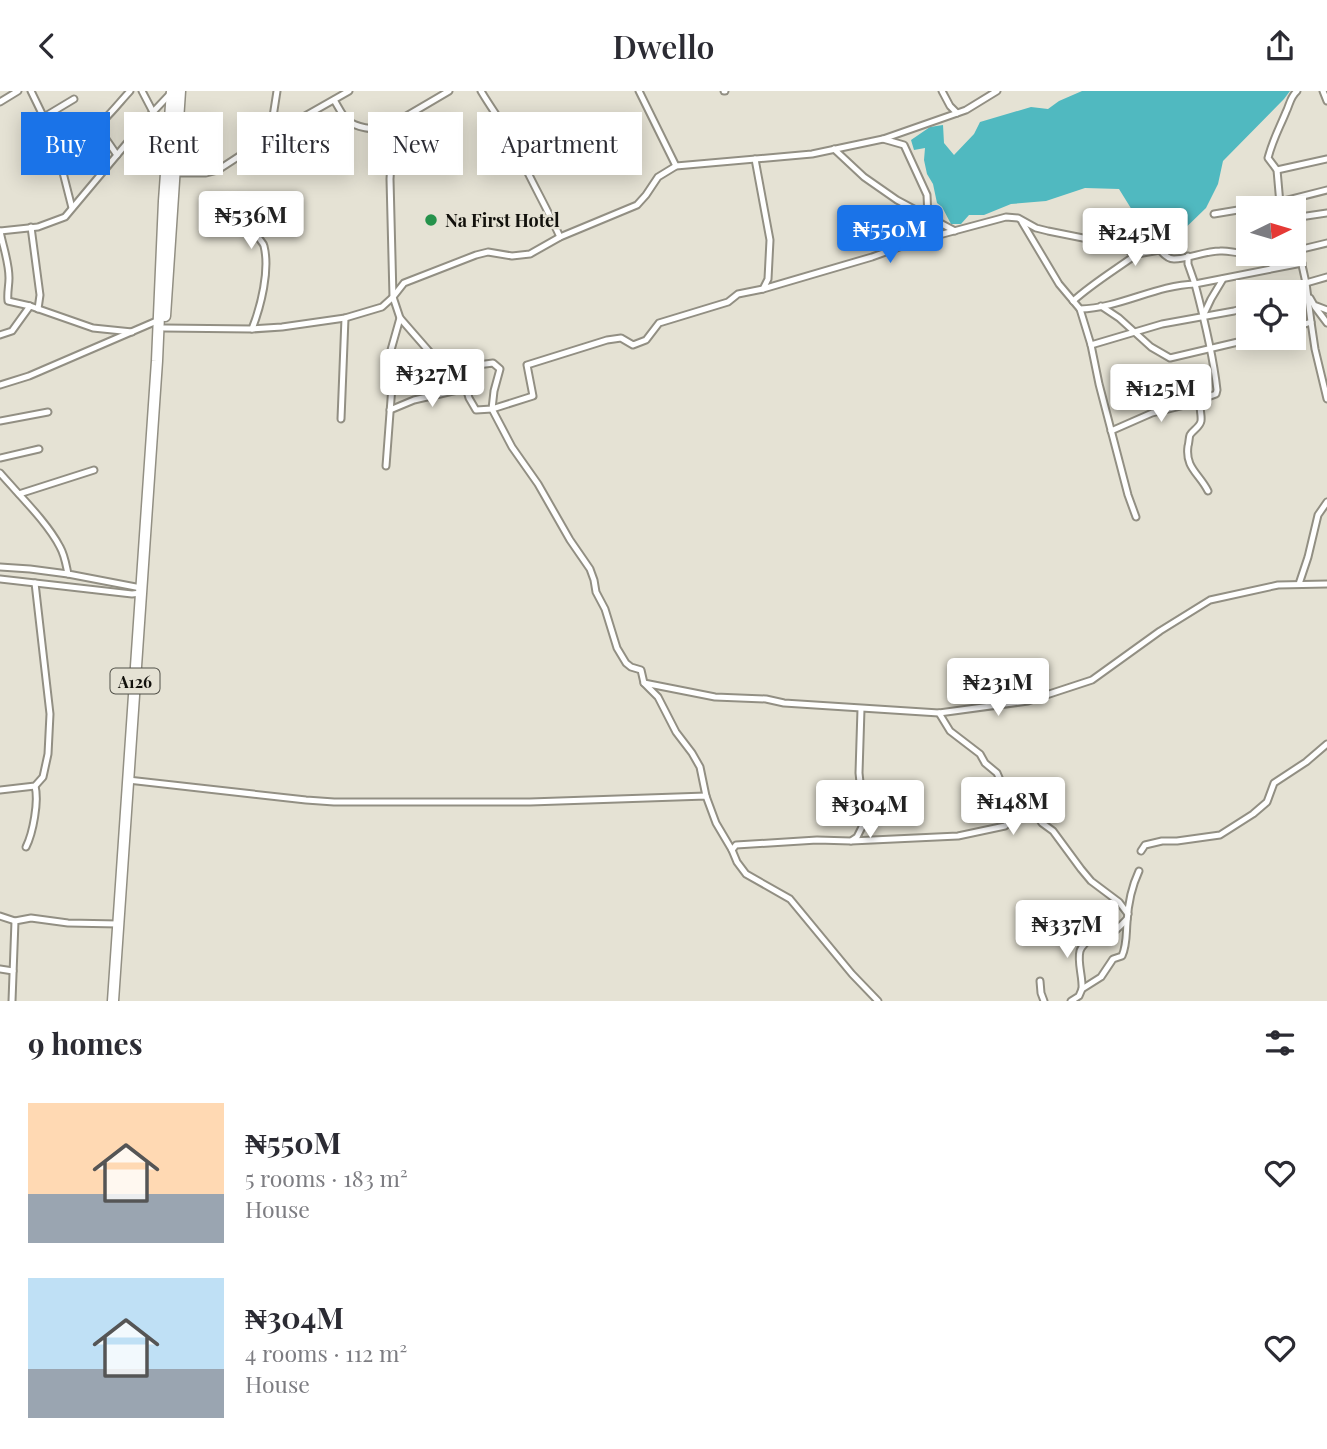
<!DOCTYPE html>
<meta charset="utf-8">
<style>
:root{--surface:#fff;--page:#f2f2f3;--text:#2b2b33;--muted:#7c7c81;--accent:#1a73e8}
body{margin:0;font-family:"Playfair Display",serif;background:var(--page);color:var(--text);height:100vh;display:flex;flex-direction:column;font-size:26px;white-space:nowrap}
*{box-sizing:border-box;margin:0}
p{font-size:23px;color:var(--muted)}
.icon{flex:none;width:38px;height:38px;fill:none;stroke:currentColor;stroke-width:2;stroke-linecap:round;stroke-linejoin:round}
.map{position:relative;height:910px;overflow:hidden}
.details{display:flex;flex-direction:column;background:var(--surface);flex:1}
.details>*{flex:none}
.hud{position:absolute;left:21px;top:21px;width:700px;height:63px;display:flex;gap:14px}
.needle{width:46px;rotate:85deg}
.controls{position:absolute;left:1236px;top:105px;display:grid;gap:14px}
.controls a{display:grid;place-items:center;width:70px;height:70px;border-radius:0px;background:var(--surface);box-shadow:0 4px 18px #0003;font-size:35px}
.price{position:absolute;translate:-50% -60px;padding:0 16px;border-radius:7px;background:#fff;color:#222;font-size:23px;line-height:46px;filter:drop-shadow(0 2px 4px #0008)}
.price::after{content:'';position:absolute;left:50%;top:42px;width:21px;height:16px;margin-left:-10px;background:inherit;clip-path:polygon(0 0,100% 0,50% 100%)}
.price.active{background:var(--accent);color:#fff}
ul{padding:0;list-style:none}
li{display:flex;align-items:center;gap:21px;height:175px;padding:0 28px}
li span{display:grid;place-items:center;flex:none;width:196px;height:140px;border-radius:0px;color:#555}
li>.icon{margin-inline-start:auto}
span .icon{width:84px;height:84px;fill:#fffc;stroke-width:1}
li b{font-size:30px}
h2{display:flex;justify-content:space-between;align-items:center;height:84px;padding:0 28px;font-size:30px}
.tag{padding:0 24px;border-radius:0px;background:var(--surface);box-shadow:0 4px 18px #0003;font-size:24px;line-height:63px}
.tag.active{background:var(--accent);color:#fff}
header{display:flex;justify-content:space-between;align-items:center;height:91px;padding:0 28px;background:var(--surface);font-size:32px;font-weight:600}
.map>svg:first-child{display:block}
</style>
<header><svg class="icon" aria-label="back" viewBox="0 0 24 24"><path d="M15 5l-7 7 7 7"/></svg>Dwello<svg class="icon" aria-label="share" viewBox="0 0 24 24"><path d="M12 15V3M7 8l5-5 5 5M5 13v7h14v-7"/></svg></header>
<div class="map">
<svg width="1327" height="910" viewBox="0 0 1327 910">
<rect width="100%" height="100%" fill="#e5e2d4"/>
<!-- water -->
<polygon fill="#50b9c0" points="1082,0 1290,0 1284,8 1223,70 1218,93 1206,117 1175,147 1164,150 1152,157 1134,159 1122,137 1132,119 1119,98 1085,97 1046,110 1011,113 984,124 969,124 961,133 951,133 942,116 937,112 933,93 927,83 924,69 925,57 914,59 911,49 930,36 943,34 944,52 954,64 974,43 980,31 1031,16 1048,18 1059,10"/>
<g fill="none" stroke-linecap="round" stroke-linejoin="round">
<!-- minor casing -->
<g stroke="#928f83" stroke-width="9">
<g id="minor">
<polyline points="31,0 48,35 56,54 72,117"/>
<polyline points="142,0 153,21"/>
<polyline points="449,0 398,30 393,39 390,88 393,206 400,227 434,266 462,276 493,272 500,278 494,300 492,318 512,356 538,393 570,449 590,478 594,489 596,501 605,518 617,557 626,572 631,576 641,579 644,592 658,606 676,641 692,662 700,676 706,705"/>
<path d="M481 0C492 19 510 42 518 61 531 90 547 117 560 146"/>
<polyline points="639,0 676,75"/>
<polyline points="724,0 725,0"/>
<polyline points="942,0 950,15 957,22"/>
<polyline points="1323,0 1327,10"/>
<path d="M334 9C338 15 342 24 347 29 359 39 378 38 393 39"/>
<polyline points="0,11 18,0"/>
<polyline points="44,26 74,8"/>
<polyline points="97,35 117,64"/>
<polyline points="270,45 277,0"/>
<polyline points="883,48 904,54 927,104 928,126"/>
<path d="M56 54C65 52 75 49 83 44 102 35 116 15 130 0"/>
<polyline points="834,58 864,86 897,109 955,140"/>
<polyline points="1277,79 1327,68"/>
<polyline points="174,82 206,82 218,79 270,45 349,0"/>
<path d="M1278 117 1280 113 1277 79 1268 67C1273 48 1279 38 1286 21 1290 13 1290 6 1297 0"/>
<polyline points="1214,123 1268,114 1327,99"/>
<polyline points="1293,127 1327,122"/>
<path d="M1022 131 1059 193 1080 218C1120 217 1156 194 1195 193L1188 173V165"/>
<polyline points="31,136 40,204 38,218"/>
<polyline points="0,140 38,136 65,126 153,21 170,3"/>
<path d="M0 140C3 156 9 171 9 187 9 195 7 202 8 210L30 215 93 237 132 241"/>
<polyline points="1293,143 1296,147 1306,192 1311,231 1293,237"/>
<polyline points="1298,159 1327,152"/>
<polyline points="1244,163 1256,165 1276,176"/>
<path d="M763 198 872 166 913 151 1006 126 1018 127 1036 137 1048 140 1093 149 1100 147 1137 163 1160 159C1164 164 1168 168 1174 168 1188 168 1205 160 1220 160 1230 159 1238 164 1248 161"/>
<polyline points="1293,205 1300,200 1306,192 1327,186"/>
<polyline points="1310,207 1314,214 1327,219"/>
<path d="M1073 210C1093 192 1115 179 1137 163"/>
<polyline points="1101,215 1119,227 1151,256 1170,267 1255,247"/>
<polyline points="1315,216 1327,232"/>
<polyline points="1080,218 1091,254 1099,293 1128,404 1136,426"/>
<polyline points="1203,225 1211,208 1223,188"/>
<polyline points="1311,231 1315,258 1327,308"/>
<polyline points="164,237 252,238 282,236 345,227 382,216 393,206 404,192 476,164 488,161 512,165 530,163 560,146 637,114 646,104 658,86 676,75 812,63 883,48 966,19 997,0"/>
<path d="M252 238C261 215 270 179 264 155 263 151 259 149 258 145 255 137 260 115 262 106"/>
<polyline points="0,244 12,240 30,215"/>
<polyline points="1091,254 1162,233 1234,220 1248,216"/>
<polyline points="449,272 453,285 466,297 469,307 476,319 492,318 533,305 527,274 607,249 621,247 633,254 646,249 659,232 728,211 738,203 763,198 768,188 770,149 755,68"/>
<polyline points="0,294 29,285 159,229"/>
<polyline points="390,319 414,309 466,297"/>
<polyline points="341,328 345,227"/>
<polyline points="0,330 48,321"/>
<polyline points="1111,340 1152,322 1185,314 1202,308"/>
<polyline points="0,367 39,358"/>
<polyline points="386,375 392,295 391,259 400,227"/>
<path d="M0 382C19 404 47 431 60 456 65 465 66 474 68 483L141 497"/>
<path d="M1208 400C1199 382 1185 377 1188 355 1189 353 1189 346 1190 344 1193 339 1200 336 1201 330 1202 322 1198 318 1202 308L1216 303 1217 299C1213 263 1204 227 1195 193L1302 172"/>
<polyline points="19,403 94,379"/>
<polyline points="0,476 30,478 68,483"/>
<polyline points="0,488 132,503 141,502"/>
<polyline points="1299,493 1308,466 1318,424 1327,411"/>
<polyline points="644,592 715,606 766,608 784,612 939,622 1028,610 1092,589 1160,540 1210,509 1278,494 1327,493"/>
<polyline points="128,689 306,709 334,711 530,711 706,705 716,732 732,759 737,771 746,783 790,808 852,883 878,910"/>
<polyline points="1003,693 1031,716 1042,732 1053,740 1081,778 1091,790 1119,811 1128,823"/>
<polyline points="0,699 35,695 43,686 48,663 50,623 35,492"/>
<polyline points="851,750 958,745 1005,735 1013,727 1008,707 997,682 985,672 980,663 950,640 939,622"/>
<path d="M26 756C33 742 39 710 35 695"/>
<polyline points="732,759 736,754 817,749 851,750 857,746 862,736 863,719 859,682 861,618"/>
<polyline points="1141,760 1145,754 1162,750 1177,750 1220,744 1253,723 1267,711 1274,692 1306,671 1327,653"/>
<polyline points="0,825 15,830"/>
<path d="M1067 843C1073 844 1077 847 1083 849 1102 855 1115 841 1127 828"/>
<polyline points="0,878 13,880"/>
<polyline points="1040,890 1041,902 1044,910"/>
<path d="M1082 898C1083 886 1077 871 1080 860 1081 856 1085 853 1087 850"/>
<polyline points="12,910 15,830 31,827 68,832 118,833"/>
<path d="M1071 910 1079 905 1082 898 1101 886 1113 868 1122 865C1127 854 1126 843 1127 831 1128 813 1132 795 1139 780"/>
</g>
</g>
<!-- trunk casing -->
<g stroke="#928f83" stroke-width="13">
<g id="trunk">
<polyline points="165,225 180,0"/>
<polyline points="113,910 157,270 164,110 172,0"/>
</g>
</g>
<!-- minor -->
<use href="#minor" stroke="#fff" stroke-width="5"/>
<!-- trunk -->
<use href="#trunk" stroke="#fff" stroke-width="10"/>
</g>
<!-- markers -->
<circle fill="#25924b" stroke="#e5e2d4" stroke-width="2.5" cx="431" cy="129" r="7"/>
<g text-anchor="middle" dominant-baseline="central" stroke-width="5" stroke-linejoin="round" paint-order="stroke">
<!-- shield labels -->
<rect fill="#e5e2d4" stroke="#515048" stroke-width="2" x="110.5" y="577.5" width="49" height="25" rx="5"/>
<g font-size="16" font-weight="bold" fill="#12110c">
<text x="135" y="590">A126</text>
</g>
<!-- poi labels -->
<g font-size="18" font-weight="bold" fill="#12110c" stroke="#e5e2d4" text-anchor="start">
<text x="445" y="129">Na First Hotel</text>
</g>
</g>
</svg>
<div class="controls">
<a><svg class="needle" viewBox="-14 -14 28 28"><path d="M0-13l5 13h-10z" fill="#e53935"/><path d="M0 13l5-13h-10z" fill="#7c7c81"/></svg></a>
<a><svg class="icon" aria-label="locate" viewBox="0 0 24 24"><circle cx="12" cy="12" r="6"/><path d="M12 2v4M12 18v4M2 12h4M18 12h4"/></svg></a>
</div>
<b class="price" style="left:251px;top:160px">₦536M</b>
<b class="price active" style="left:890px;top:174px">₦550M</b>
<b class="price" style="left:1135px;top:177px">₦245M</b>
<b class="price" style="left:432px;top:318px">₦327M</b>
<b class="price" style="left:1161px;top:333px">₦125M</b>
<b class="price" style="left:998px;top:627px">₦231M</b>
<b class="price" style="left:1013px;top:746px">₦148M</b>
<b class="price" style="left:870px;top:749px">₦304M</b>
<b class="price" style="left:1067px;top:869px">₦337M</b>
<div class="hud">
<a class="tag active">Buy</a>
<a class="tag">Rent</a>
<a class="tag">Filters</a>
<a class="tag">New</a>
<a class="tag">Apartment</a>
</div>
</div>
<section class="details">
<h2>9 homes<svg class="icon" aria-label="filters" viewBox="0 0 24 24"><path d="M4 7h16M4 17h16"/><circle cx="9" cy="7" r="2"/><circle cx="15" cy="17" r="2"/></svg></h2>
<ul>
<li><span style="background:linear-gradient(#ffd9b3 65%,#9aa5b1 0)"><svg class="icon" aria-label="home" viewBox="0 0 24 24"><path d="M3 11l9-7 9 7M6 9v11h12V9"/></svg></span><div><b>₦550M</b><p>5 rooms · 183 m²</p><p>House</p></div><svg class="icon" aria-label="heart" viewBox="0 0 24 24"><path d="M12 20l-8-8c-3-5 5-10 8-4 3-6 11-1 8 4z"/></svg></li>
<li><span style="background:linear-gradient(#bfe0f5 65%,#9aa5b1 0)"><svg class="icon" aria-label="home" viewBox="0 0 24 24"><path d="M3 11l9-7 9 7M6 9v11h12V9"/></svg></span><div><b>₦304M</b><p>4 rooms · 112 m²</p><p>House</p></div><svg class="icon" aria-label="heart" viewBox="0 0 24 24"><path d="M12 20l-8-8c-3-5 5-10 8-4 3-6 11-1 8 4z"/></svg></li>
</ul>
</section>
